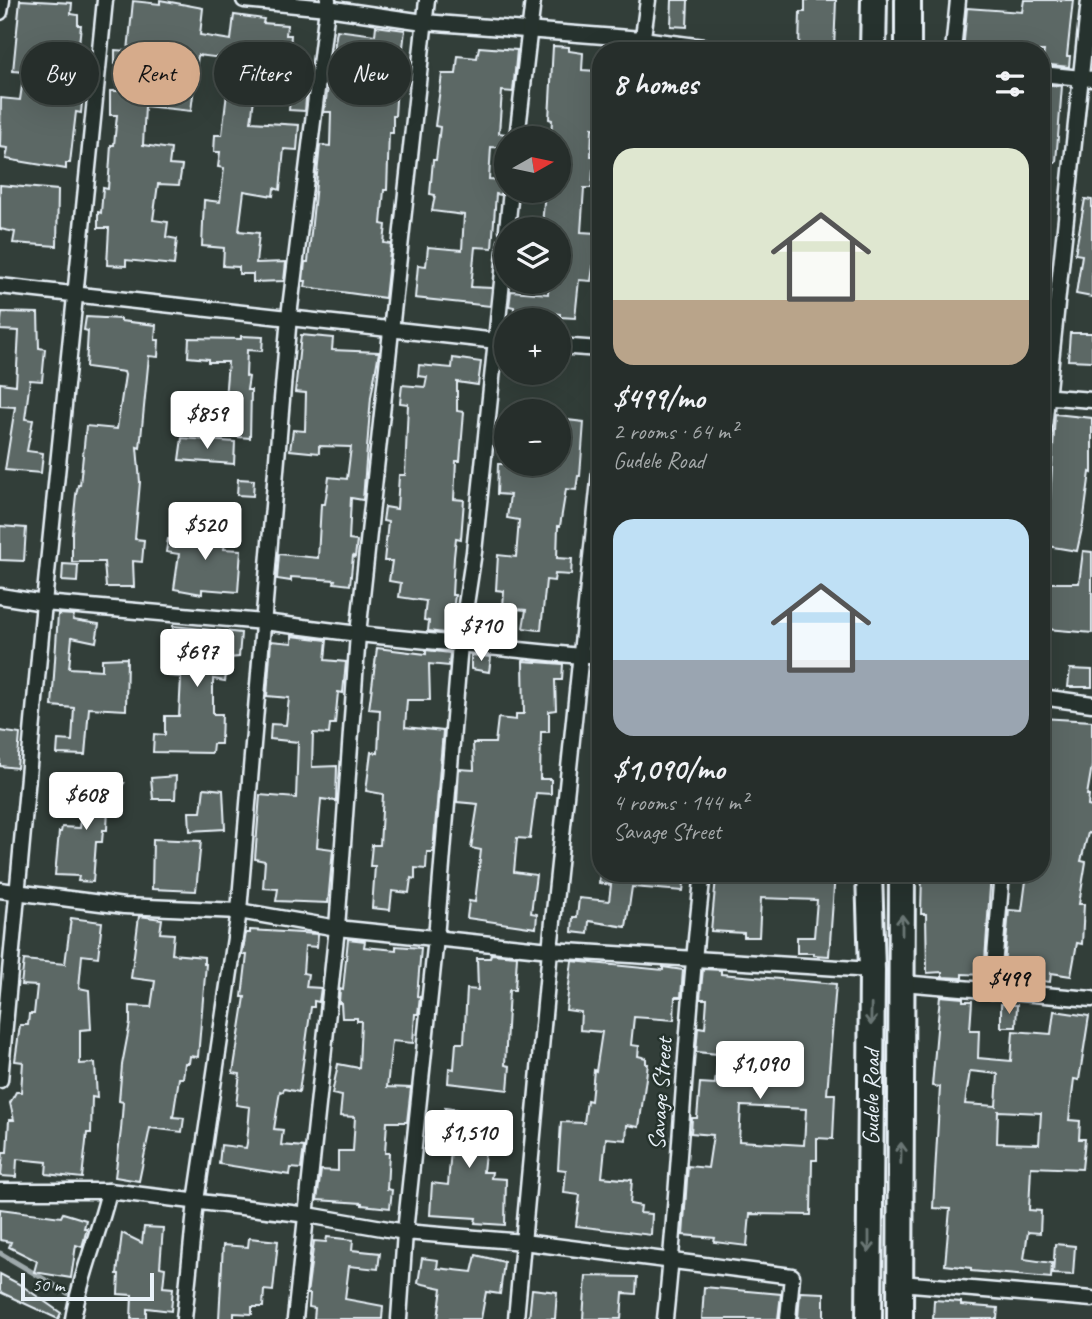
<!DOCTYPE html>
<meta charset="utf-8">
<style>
:root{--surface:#262e2b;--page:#323a37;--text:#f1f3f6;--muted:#a4a8a9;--line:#424a47;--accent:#d6ab8b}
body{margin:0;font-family:Caveat,sans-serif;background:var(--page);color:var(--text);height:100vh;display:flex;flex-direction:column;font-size:26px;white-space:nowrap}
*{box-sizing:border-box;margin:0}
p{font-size:23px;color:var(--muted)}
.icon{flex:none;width:38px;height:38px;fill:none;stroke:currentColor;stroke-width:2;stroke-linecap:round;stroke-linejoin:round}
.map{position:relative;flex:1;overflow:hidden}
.side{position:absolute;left:592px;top:42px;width:458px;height:840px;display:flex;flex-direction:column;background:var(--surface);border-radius:28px;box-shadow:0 7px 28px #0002,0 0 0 2px var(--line)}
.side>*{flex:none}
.banner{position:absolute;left:21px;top:42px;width:466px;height:63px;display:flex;gap:14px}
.needle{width:46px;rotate:81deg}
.controls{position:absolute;left:494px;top:126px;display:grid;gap:14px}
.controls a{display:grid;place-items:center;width:77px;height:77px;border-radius:50%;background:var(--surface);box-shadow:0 7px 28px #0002,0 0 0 2px var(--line);font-size:35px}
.scale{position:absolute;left:21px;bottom:18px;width:133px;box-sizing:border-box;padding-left:7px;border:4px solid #e8f1f8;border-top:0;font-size:19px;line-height:24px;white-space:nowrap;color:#e8f1f8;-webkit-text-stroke:5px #26332d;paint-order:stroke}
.price{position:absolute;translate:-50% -60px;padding:0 16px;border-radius:7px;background:#fff;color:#222;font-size:23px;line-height:46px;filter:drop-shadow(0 2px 4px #0008)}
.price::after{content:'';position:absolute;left:50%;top:42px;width:21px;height:16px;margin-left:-10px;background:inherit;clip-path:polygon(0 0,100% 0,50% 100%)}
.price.on{background:var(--accent);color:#111}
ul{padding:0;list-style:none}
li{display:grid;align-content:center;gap:14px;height:371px;padding:0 21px}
li span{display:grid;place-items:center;height:217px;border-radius:21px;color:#555}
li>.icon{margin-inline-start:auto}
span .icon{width:126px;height:126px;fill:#fffc;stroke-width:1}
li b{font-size:30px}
h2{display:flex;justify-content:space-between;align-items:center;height:84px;padding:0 21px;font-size:30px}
.chip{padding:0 24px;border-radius:32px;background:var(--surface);box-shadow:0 7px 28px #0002,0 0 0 2px var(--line);font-size:24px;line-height:63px}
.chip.on{background:var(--accent);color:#111}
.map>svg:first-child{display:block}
</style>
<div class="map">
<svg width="1092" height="1319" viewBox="0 0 1092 1319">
<rect width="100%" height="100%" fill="#323e39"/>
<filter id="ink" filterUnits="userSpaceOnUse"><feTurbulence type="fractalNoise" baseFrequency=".0143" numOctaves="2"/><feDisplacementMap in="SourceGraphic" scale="14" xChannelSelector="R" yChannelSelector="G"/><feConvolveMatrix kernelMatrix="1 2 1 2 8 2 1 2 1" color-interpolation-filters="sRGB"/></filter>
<g filter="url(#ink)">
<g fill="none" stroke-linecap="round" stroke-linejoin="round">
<!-- stream -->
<polyline stroke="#9ea9ab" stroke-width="5" points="0,1253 76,1298"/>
</g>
<!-- building -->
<g fill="#5c6865" stroke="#e8f1f8" stroke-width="2" fill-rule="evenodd">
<polygon points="20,0 72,3 71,14 78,15 78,25 81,25 79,44 66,43 62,87 80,88 80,91 83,91 81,113 76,112 70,163 66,163 66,169 6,159 8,148 0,147 1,98 20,100 24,72 13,71"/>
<polygon points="160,0 203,8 200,35 231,40 234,15 264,19 263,23 287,25 286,35 291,35 289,62 259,59 251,122 299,125 297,150 284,149 280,190 274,188 273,196 244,191 239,231 259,233 256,263 286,262 284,281 253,282 253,274 239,274 239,267 223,266 224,248 202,246 204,200 220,202 224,168 218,167 220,152 214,152 215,135 222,135 231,59 198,55 191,111 145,106 143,145 171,149 169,165 182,166 179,185 158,184 153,220 168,222 166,237 177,239 174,265 126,260 126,266 107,265 109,228 98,228 98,212 101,213 103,188 108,189 111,145 114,145 117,115 110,115 110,91 119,91 119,64 115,64 115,50 128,51 133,1 160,4"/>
<polygon points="672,0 688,0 687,27 671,26"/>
<polygon points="805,0 836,0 834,50 799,49 800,12 805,12"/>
<polygon points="1024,0 1073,0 1067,56 1070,56 1069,67 1042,64 1044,51 963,51 967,8 1022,12"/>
<polygon points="376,26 405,30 402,56 399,55 395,116 393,116 393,133 389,133 387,190 384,190 381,224 386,225 384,243 391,244 385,298 305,287 306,281 303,281 305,262 308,262 320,145 330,146 331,112 324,112 337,30 375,35"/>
<polygon points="553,46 569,47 569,51 583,53 582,70 597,71 596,83 600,84 600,129 592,128 591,156 598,156 597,170 593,170 592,188 584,188 581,232 596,233 594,261 591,281 579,280 575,318 560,317 560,314 514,310 514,307 509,306 511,291 548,294 549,282 558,282 558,226 542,225 545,191 558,191 558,138 551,138 552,120 549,119"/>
<polygon points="479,47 517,50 513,92 502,91 499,133 506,134 505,148 491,147 489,179 502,180 501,195 496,194 492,248 475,247 471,287 492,288 490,306 415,298 418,265 426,266 428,247 462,250 464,215 432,211 435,195 430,194 433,160 436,160 440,127 435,126 442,74 456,74 458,56 477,58"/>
<polygon points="288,68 302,69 301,87 287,86"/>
<polygon points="1041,84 1062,86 1056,162 1041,161"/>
<polygon points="291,88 307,88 305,111 289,110"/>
<polygon points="0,185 58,190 57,246 13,243 15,232 0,229"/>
<polygon points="1085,199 1092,200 1092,297 1076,294 1082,255 1075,254"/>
<polygon points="2,312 38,313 39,348 45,349 42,381 30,380 25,419 33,420 27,451 43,453 41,473 5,470 15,407 0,406 0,383 16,385 19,331 0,330"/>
<polygon points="86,317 121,319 121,321 156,325 155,340 159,340 158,357 149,356 140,448 137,447 140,482 135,539 144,540 142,562 133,561 134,587 106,587 104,562 72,562 72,533 76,495 78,485 80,485 86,426 117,429 125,375 124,372 86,367 88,331 84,330"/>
<polygon points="1070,333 1092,333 1092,361 1068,360"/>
<polygon points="301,335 333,338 332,350 379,352 371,397 363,500 351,498 349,540 357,541 355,557 353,556 350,585 334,583 335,580 291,577 291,581 277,579 279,554 318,558 321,504 325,504 329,477 347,479 351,447 319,446 319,453 290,450 293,430 305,431 306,393 295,392"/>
<polygon points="241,336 263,337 262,351 247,350 246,376 249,377 247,390 251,390 250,438 225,436 224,411 228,362 208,362 208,359 188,357 189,338 241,339"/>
<polygon points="453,358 481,362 478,385 457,382 457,411 464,412 460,461 456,461 454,499 464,500 461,539 456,538 454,557 452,595 455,595 453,611 455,612 452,634 428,631 429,621 424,620 426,601 399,597 401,583 389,581 392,561 384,561 388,522 383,521 385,507 397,509 399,475 405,475 408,404 400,403 402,385 425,387 427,377 418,376 419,365 452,368"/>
<polygon points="1055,414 1092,418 1092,473 1090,472 1083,524 1077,551 1041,545 1048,500 1050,501"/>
<polygon points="558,419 584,422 580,476 578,476 576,490 566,489 560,526 558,526 557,558 572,559 571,575 555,574 554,581 546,580 541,630 538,630 523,628 526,610 503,608 504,591 496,590 498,555 516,557 519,520 507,518 510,495 497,494 498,464 558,464"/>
<polygon points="182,438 235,442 234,464 179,460"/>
<polygon points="238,479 254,480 253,496 237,495"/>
<polygon points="0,526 26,528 24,561 0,560"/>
<polygon points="186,526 227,532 224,549 241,550 238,592 202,589 202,594 174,589 179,554 166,552 168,539 184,540"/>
<polygon points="1083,551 1092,552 1092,633 1047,629 1048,583 1079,583"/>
<polygon points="63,564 78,565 77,582 62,581"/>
<polygon points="58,614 74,615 73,620 99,624 96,642 72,637 69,668 102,670 102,659 127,658 126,710 89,708 85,755 57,754 58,740 72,741 74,708 52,706"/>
<polygon points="173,626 241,633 239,657 229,658 225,681 213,679 213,714 222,714 221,744 213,744 212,753 153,752 154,734 165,735 165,716 179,716 181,677 169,676"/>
<polygon points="292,636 327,640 325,660 346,662 343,693 338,692 335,724 330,724 329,734 313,733 312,767 337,766 336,801 321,799 317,847 333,849 328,903 276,901 278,889 263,888 265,861 255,859 260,795 296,798 298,742 270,739 271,724 286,725 289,698 267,696 271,641 292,643"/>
<polygon points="377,648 426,654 426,650 450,653 449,666 429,664 430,700 407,700 405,727 443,731 433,852 427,852 426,869 415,868 415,879 411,878 409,893 392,891 390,910 372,908 375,866 370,866 372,845 380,845 383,794 366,791 371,752 378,753 380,710 369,709"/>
<polygon points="471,655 491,657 489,672 471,669"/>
<polygon points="523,661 563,664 562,680 555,680 556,710 549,711 549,732 541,732 540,779 551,779 551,794 536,793 530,839 517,838 514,872 536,875 531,913 537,914 536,928 467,918 469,901 475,902 481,850 471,848 478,804 457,802 459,769 474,770 473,743 495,743 498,718 516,720 516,714 524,714"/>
<polygon points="1070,669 1092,670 1092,687 1068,687"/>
<polygon points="1041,718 1092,721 1092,766 1087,795 1089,795 1088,806 1092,807 1092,834 1088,833 1081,861 1086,862 1079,904 1084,904 1082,944 1077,943 1071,976 1051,973 1050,982 1003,976 1009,910 1022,911 1027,873 1041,873 1041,861 1043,861 1048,832 1041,832"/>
<polygon points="0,731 20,734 17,768 0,766"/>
<polygon points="176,776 175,799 153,799 151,778"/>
<polygon points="86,779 124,783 108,806 107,830 103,830 102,842 96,842 93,882 78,881 79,876 55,875 59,832 61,832 62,827 80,828"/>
<polygon points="204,788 223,790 225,829 190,831 189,812 201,812"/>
<polygon points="153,839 201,841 196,891 152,889"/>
<polygon points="600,873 680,873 685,875 683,891 632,887 626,927 589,921 588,934 572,932 573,917 577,917 579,898 609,901 611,885 599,883"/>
<polygon points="753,873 835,873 829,956 813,955 813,953 797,953 797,937 814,937 817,900 761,898 759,937 744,937 744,933 711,931 716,878 752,879"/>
<polygon points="922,873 991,873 984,975 962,974 962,978 942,977 942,972 927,973 926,914 921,914"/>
<polygon points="139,916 162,919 160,933 174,934 172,954 204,957 204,964 206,964 198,1057 190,1056 189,1063 185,1063 183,1078 179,1078 173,1117 184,1118 182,1132 150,1128 139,1181 115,1177 121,1130 123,1102 119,1101 122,1065 130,1023 130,1006 151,1007 155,981 131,978"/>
<polygon points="71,918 102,922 98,957 82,955 79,988 89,990 91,1029 80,1030 80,1064 95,1063 97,1098 92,1097 91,1133 87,1133 82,1178 46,1174 47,1162 17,1159 16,1177 1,1176 3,1152 7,1152 9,1120 14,1120 10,1103 16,1092 21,1092 23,1062 15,1061 20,1025 28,1025 29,1014 34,1014 37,986 21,985 24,960 65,964"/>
<polygon points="250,930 318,934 317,947 305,946 303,973 308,974 306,987 321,988 319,1002 314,1001 314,1007 311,1007 299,1092 284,1089 283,1092 280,1091 274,1129 283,1130 281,1145 304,1147 301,1169 291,1168 290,1175 219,1164 221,1145 246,1148 247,1143 250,1107 236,1105 240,1074 233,1073 245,997 242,997 247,955 242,955 246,933 250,933"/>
<polygon points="348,939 365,941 364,947 396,950 396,946 421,948 417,996 420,997 418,1014 415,1014 413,1043 392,1041 387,1087 411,1088 407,1122 387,1122 385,1153 389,1153 387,1189 392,1190 390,1208 362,1205 362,1203 317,1200 321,1170 338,1171 338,1151 353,1151 355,1117 340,1116 342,1096 332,1094 338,1064 359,1068 361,1021 357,1021 357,1018 342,1018 341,1003 339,1003 340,989 343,990"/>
<polygon points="491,954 517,956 515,990 509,990 505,1065 510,1066 508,1090 448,1083 449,1068 454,1069 456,1043 464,1043 467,989 478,990 477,958 490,958"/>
<polygon points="572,961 663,970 663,967 683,970 681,997 675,997 674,1020 634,1017 631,1045 639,1046 638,1056 646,1058 646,1064 648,1064 639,1127 627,1125 626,1140 606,1138 602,1177 632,1180 630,1204 641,1206 640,1213 652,1214 651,1235 576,1226 580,1195 564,1193 566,1170 558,1169 561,1122 584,1123 587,1100 591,1101 594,1070 596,1071 602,1032 580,1030 581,1012 566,1010"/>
<path d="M703 969 721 970V974L836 984 827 1094H835L833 1139 817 1138V1160H812L811 1215 750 1214 747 1246 714 1242 715 1238 683 1235 688 1166 708 1168 713 1135 691 1133 692 1118H697L700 1083 715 1084 718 1054 696 1052 698 1027 705 1028 707 999H700ZM741 1106 806 1109 804 1145 739 1141Z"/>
<path d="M940 996 963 998V1001H972L970 1030H979L978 1058 1011 1061 1013 1031 1051 1034 1054 1011 1089 1016 1079 1080 1074 1079 1069 1120 1080 1121 1079 1139H1085L1082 1169 1031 1167 1029 1210 1041 1211 1040 1233 1028 1232 1024 1259 1052 1263 1051 1278 971 1271V1268L945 1265 950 1209 933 1208 940 1087 932 1086ZM970 1071 998 1074 996 1106 965 1104ZM998 1111 1041 1113 1039 1144 997 1143Z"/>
<polygon points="1001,1004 1017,1005 1016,1027 1001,1027"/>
<polygon points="445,1108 502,1116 500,1135 487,1133 483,1172 492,1172 491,1178 506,1179 505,1225 475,1223 476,1218 430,1215 432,1183 448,1185 451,1150 438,1149 441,1114 444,1114"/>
<polygon points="0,1209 61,1217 63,1213 86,1220 84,1228 87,1228 84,1240 82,1247 76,1245 71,1278 34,1272 37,1261 9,1247 11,1242 0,1240"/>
<polygon points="144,1227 163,1228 160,1267 165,1268 163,1287 173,1288 171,1311 146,1308 146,1319 131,1319 132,1295 118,1294 119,1274 117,1274 122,1233 142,1243"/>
<polygon points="327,1237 353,1240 352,1250 380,1253 378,1269 349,1266 345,1299 383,1306 382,1319 314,1319 315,1308 309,1307 310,1294 307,1294 314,1241 326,1242"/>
<polygon points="249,1238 278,1241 273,1291 264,1290 263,1307 252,1307 252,1314 234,1313 234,1319 219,1319 223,1245 248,1247"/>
<polygon points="1055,1244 1075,1246 1073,1275 1053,1274"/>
<polygon points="476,1255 504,1262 500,1294 486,1292 481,1319 438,1319 442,1288 418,1283 422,1258 438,1260 437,1268 472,1272"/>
<polygon points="0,1274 21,1285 61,1313 58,1319 0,1292"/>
<polygon points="586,1276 637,1277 636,1294 623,1293 621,1319 583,1319"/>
<polygon points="704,1287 781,1294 778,1319 702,1319"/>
<polygon points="532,1289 557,1292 555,1319 529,1319"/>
<polygon points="800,1292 824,1293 824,1319 798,1319"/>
<polygon points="934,1300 961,1302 961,1305 998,1308 997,1319 933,1319"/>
</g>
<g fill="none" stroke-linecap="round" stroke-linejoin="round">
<!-- minor casing -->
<g stroke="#e8f1f8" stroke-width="19">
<g id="minor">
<polyline points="244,0 327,8 424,22 642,39 734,51"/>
<polyline points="0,12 2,0"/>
<polyline points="641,51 648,0"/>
<polyline points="953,51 958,0"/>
<polyline points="1041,74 1092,79"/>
<polyline points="517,138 533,0"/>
<polyline points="507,229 511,191"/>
<polyline points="0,286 506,342"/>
<polyline points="558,346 600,349"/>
<polyline points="1041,396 1092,400"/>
<polyline points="1041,456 1089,0"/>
<polyline points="0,596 44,603 264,622 358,634 580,656 600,656"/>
<polyline points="1041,697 1092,704"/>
<polyline points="0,890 124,906 239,911 337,928 550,950 872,970"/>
<polyline points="902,983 1092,999"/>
<polyline points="992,991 1002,873"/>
<polyline points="0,1080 44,603 105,0"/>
<polyline points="0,1191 109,1191 308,1215 405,1232 523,1242 792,1276 788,1319"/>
<polyline points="900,1283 1092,1299"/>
<path d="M73 1319C80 1276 99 1234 109 1191"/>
<polyline points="184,1319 196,1201 239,911 289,316 328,0"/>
<polyline points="295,1319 337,928 358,634 427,0"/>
<polyline points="399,1319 405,1232 436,938 460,644 474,552 506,243"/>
<polyline points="516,1319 550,950 600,471"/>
<path d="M665 1319C681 1171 685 1021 703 873"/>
</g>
</g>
<!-- trunk casing -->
<g stroke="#e8f1f8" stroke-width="30">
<g id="trunk">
<polyline points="908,0 908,51"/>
<polyline points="873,51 874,0"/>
<path id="s1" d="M869 1319 872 970 869 873"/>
<polyline points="900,1319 902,873"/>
</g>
</g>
<!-- minor -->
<use href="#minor" stroke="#26332d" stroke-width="14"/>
<!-- trunk -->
<use href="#trunk" stroke="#26332d" stroke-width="24"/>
</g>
<!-- one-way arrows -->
<defs><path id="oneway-shaft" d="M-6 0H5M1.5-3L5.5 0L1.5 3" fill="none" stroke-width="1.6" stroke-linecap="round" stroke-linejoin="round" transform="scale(1.75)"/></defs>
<g stroke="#6a7674">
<use href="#oneway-shaft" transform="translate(902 925) rotate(-90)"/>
<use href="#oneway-shaft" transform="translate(871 1015) rotate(91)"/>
<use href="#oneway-shaft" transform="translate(901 1153) rotate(-89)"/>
<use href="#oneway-shaft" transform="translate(869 1242) rotate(90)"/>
</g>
</g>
<g text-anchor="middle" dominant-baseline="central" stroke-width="5" stroke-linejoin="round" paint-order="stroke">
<!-- street labels -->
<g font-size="24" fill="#e8f1f8" stroke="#26332d">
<text transform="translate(660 1094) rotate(-86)">Savage Street</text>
<text stroke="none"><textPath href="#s1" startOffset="222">Gudele Road</textPath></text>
</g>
</g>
</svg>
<div class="controls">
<a><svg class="needle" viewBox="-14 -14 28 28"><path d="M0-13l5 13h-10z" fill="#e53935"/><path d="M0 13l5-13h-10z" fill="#a4a8a9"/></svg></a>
<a><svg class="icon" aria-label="layers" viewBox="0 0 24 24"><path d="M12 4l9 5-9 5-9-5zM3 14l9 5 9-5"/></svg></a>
<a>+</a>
<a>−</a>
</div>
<div class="scale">50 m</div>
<b class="price" style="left:207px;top:451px">$859</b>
<b class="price" style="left:205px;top:562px">$520</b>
<b class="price" style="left:481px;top:663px">$710</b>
<b class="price" style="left:197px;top:689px">$697</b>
<b class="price" style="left:86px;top:832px">$608</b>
<b class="price on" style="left:1009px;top:1016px">$499</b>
<b class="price" style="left:760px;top:1101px">$1,090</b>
<b class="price" style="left:469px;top:1170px">$1,510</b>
<div class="banner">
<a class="chip">Buy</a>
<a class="chip on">Rent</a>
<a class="chip">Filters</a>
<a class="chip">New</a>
</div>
<section class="side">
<h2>8 homes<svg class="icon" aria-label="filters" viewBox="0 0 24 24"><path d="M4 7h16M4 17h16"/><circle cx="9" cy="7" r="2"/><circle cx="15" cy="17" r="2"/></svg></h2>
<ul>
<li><span style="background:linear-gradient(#dfe7d0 70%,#b9a48a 0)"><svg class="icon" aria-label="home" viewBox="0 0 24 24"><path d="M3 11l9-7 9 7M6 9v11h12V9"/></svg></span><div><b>$499/mo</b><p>2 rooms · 64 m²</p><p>Gudele Road</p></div></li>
<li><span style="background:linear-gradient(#bfe0f5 65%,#9aa5b1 0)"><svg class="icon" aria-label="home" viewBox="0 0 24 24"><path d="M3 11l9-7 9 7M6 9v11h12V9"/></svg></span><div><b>$1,090/mo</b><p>4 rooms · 144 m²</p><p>Savage Street</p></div></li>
</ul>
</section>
</div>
